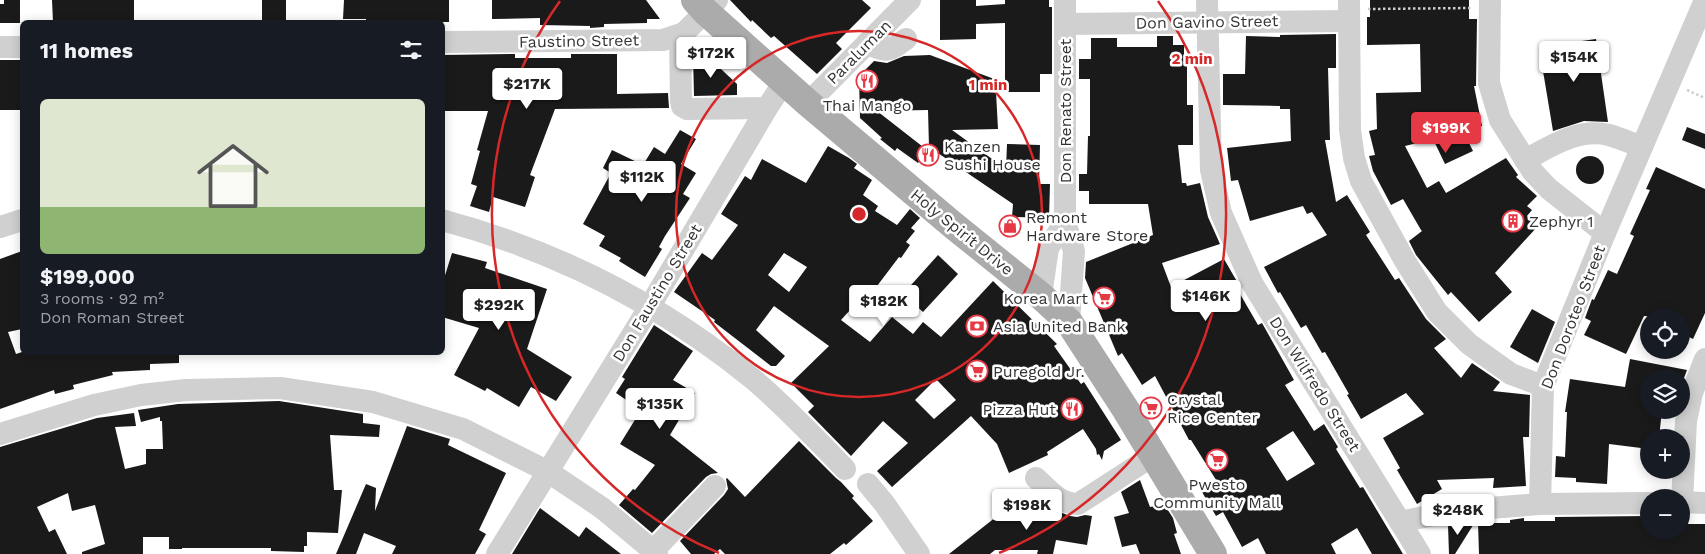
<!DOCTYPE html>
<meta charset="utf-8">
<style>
:root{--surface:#171b24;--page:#20242c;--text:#f1f3f6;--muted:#9ea1a6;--accent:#e63946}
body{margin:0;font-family:"Work Sans",sans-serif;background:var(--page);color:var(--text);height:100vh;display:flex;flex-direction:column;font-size:19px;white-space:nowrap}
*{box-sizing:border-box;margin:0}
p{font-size:16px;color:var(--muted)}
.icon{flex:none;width:28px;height:28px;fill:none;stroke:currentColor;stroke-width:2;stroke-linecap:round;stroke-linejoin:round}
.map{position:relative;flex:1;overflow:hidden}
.panel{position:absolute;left:20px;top:20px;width:425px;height:335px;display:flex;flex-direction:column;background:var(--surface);border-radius:8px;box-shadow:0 2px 12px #0003}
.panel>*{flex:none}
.controls{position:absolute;left:1640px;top:309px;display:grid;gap:10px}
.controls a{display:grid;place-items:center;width:50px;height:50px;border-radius:50%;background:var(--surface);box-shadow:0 2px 12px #0003;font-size:25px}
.price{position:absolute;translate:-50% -42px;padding:0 11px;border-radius:5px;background:#fff;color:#222;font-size:16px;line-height:32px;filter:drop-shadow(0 1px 2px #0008)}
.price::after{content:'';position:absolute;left:50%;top:30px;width:15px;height:11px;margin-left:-8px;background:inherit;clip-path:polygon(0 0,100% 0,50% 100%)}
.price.active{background:var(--accent);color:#fff}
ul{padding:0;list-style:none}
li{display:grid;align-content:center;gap:10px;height:265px;padding:0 20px}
li span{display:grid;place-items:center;height:155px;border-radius:8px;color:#555}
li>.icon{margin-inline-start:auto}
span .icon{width:90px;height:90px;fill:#fffc;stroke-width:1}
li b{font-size:21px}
h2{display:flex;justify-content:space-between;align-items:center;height:60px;padding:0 20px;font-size:21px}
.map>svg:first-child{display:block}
</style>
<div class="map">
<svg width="1705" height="554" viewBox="0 0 1705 554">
<rect width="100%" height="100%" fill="#fff"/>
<!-- building -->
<g fill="#1a1a1a" fill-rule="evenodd">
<polygon points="4,0 20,0 20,23 0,23 0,4 4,4"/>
<polygon points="52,0 134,0 134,22 53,22"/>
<rect x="262" y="0" width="24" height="22"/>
<polygon points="344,0 449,0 449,22 366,22 366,19 343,19"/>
<polygon points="492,0 646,0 660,19 647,19 647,23 604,24 604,27 590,28 590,26 540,25 540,18 492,19"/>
<polygon points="730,0 862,0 871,8 836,43 842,49 817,74 774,36 771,38 752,20 751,22"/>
<polygon points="940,0 976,0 976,6 1005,4 1005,0 1049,0 1049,7 1052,7 1052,74 1040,74 1040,92 996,92 998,129 952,130 1006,169 1007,144 1040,145 1039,184 1050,184 1049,218 1012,217 1013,204 929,147 928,110 877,111 927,150 918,163 897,148 895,151 880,139 882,138 860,118 859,76 874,61 887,63 904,56 930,55 1005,83 1005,23 976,24 976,39 940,40"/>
<polygon points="1370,0 1469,0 1469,19 1477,19 1476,86 1474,86 1482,126 1463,131 1473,151 1445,164 1433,139 1405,146 1427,188 1439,181 1446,193 1506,158 1518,175 1516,177 1537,196 1527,206 1532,210 1527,216 1538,226 1495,273 1512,292 1479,322 1451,292 1448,295 1416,255 1409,241 1422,231 1421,230 1403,199 1391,205 1373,171 1369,156 1375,155 1369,131 1377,129 1376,93 1421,92 1420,44 1367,45 1367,17 1370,17"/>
<polygon points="1336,34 1336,68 1328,68 1330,140 1325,140 1336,202 1347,195 1370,232 1366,235 1395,280 1399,278 1426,319 1446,339 1434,348 1461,378 1472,363 1500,382 1493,391 1530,395 1529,437 1523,437 1526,486 1493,488 1494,478 1437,480 1442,489 1417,504 1397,470 1400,468 1383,438 1424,414 1406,393 1361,419 1347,395 1349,394 1325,352 1322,353 1306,325 1301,328 1280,292 1278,293 1264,267 1327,235 1312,212 1307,214 1303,206 1250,221 1238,180 1231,181 1227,148 1291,141 1290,109 1280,109 1280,106 1223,105 1223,74 1245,74 1246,36 1280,37 1280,35"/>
<path d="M1157 36H1173V45H1184V65H1187V105H1193V145H1178L1182 183H1186L1187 186 1200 183 1208 217 1220 244 1162 263 1171 287 1224 259 1239 285 1236 287 1258 325 1262 323 1294 380 1285 385 1314 431 1324 424 1338 447 1336 449 1360 488 1363 487 1403 554H1372L1357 528 1331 544 1336 554H1266L1258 538 1242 547 1223 512 1216 516 1202 492 1218 483 1191 440H1189L1155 376 1142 385 1122 353 1118 356 1085 278 1086 262 1153 235 1148 204H1089V191H1079V174H1087L1088 136H1090V79H1079V59H1091V38H1117V47H1157ZM1293 431 1315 464 1287 481 1266 448Z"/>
<polygon points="1596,39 1608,122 1584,121 1553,131 1539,47"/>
<polygon points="515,54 515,58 571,58 571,54 617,54 617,94 668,93 669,108 555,109 530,175 535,177 525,207 493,197 489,212 470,206 477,186 471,184 480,151 477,150 488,111 442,111 442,55"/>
<polygon points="705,54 737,84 737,95 694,96 693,55"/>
<rect x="0" y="60" width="22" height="50"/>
<polygon points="1687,127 1705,134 1705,149 1682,140"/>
<polygon points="680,130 696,139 681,164 696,173 683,194 690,198 665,236 659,247 662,249 645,277 619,261 621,258 599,246 605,236 583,224 611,173 603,168 612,150 643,165 654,147 665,154"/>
<path d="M828 146 849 158 857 164 854 168 872 180 863 195 878 206 875 211 897 225 910 209 920 218 911 228 915 231 906 242 910 245 901 258 899 257 874 290 871 287 841 320 870 342 892 317 913 334 923 322 941 337 993 281 1057 344 1054 346 1081 384 1084 382 1121 440 1104 451 1102 460 1099 454 1097 455 1096 449 1083 429 1047 452 1048 455 1009 473 997 444 971 416 892 487 877 471 908 443 883 421 851 456 808 412 814 406 791 383 829 346 774 306 756 330 785 356 776 366H771L714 322 715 320 674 292 702 253 712 260 738 225 721 214 745 176 751 180 762 159 806 183ZM784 253 807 267 789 292 768 275ZM936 379 956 400 934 419 915 400Z"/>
<circle cx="1590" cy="170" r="14"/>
<polygon points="1656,167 1705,189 1705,313 1693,339 1681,333 1681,318 1644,316 1626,354 1584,335 1591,321 1585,318 1592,299 1594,300 1608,270 1617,274 1634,236 1630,234 1650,190 1646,189"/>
<polygon points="22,251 22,329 8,332 16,354 22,352 179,352 179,363 150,364 150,370 112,372 113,375 73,385 74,389 55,394 54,390 0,409 0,259"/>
<polygon points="452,253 487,262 485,268 547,289 527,349 572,377 556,401 531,387 519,407 487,388 485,391 454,375 479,328 442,317 442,285"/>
<polygon points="938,255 958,274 923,312 903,294"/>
<polygon points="1532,309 1555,322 1538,363 1510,347"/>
<polygon points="654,325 693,351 673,380 695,393 670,435 718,473 711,474 706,477 652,533 619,505 633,489 635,490 655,465 620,444 641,410 616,393 625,379 622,377"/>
<polygon points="1630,359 1687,370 1684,378 1649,378 1649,410 1662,410 1659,438 1649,438 1649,449 1609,444 1607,484 1576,482 1576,478 1555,477 1556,456 1565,457 1567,412 1565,412 1570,379 1625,387"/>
<polygon points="279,401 363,414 363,423 380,425 379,437 330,435 334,490 342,490 338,533 307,532 307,546 304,546 304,552 271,551 271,548 182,548 182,549 169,549 169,537 143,537 143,554 82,554 82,552 105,544 95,505 72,511 68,493 37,507 49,532 55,529 67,554 0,554 0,447 97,418 134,413 136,426 115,427 125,469 146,464 146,449 163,449 162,421 160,421 160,417 141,422 138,410 178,404"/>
<polygon points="407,426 450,439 448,445 506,473 479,530 486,534 475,554 392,554 396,546 364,533 356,554 336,554 366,484 376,488 375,511"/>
<polygon points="799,441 836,478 841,482 854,496 852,498 873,521 846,545 844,543 830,554 725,554 720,549 714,554 691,554 680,541 724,495 728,489 726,479 727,478 745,497"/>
<polygon points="1140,480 1150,507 1164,504 1173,518 1177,533 1174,534 1181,554 1140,554 1136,544 1122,547 1114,517 1129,513 1121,492"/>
<polygon points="1001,505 1033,505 1052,509 1070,516 1077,517 1085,515 1092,516 1087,545 1056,540 1053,554 1037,554 1038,550 995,550 990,554 949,554 1001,513"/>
<polygon points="540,508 579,537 586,527 621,554 512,554"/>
<polygon points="1649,516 1649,530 1681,530 1681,524 1705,524 1705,554 1479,554 1478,523 1510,523 1510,520 1524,518 1524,521 1555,521 1555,517"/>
<polygon points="1475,522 1455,554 1449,554 1448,525"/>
</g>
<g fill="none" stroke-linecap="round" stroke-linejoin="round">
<!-- path -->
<g stroke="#cdcdcd" stroke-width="2.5" stroke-dasharray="2.5 2.5" stroke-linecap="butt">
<polyline points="1368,9 1473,8"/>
<polyline points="1687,90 1705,98"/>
</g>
<!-- minor -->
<g stroke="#d0d0d0" stroke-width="22">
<polyline points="1065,0 1065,222 1074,251 1069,322"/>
<polyline points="1207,0 1211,170 1221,213 1252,283 1420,554"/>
<polyline points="1349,0 1350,130 1354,158 1361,181 1405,261 1437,312 1469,344 1511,374 1543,386"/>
<polyline points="1490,0 1489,83 1500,120 1533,172 1549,189 1605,233"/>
<polyline points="1065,24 1349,21"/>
<polyline points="680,36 681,101 682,106 687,109 767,108"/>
<polyline points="442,42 663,40 684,33 717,0"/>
<path d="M867 43C886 53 889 52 906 39"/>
<polyline points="0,47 22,47"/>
<polyline points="808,103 910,0"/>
<path d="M1525 160C1549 147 1579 127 1609 135 1620 138 1631 143 1642 147"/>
<path d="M442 220C557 251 661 304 753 379 786 407 815 438 845 469"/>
<polyline points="0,227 22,220"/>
<polyline points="1041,296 1048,248 1065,222"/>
<polyline points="0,434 94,405 141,395 186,390 280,388 373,402 463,429 547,471 602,508 657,554"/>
<path d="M1036 478C1048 489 1059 504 1078 504L1154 455"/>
<polyline points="868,484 884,503 919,554"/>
<polyline points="1681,502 1705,503"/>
<polyline points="1682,502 1686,421 1692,393 1705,359"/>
<polyline points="1540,504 1543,386 1605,233 1705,0"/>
<polyline points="1400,522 1452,511 1540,504 1649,503"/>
<polyline points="653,551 715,486"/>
<polyline points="497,554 650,306 767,108 784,82"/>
</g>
<!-- major -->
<polyline stroke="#ababab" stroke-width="28" points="695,0 706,12 808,103 954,226 1041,296 1069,322 1126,410 1213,554"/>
</g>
<!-- distance rings -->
<g fill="none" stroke="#d62828" stroke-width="2.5">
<circle cx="859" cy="214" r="183"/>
<path d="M719 553A367 367 0 0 1 560 1M1158 1A367 367 0 0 1 999 553"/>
</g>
<!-- icons -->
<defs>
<g id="restaurant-ring" transform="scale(1.125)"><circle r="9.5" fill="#fff" stroke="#e63946" stroke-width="1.5"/><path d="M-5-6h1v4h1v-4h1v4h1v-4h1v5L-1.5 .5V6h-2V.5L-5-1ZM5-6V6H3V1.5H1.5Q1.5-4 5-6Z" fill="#e63946"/></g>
<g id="building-ring" transform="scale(1.125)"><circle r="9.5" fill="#fff" stroke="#e63946" stroke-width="1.5"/><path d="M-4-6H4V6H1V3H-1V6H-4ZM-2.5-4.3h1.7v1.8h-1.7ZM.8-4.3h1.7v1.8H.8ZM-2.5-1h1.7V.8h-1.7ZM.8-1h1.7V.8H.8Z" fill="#e63946"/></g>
<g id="shop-ring" transform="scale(1.125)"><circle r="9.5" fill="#fff" stroke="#e63946" stroke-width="1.5"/><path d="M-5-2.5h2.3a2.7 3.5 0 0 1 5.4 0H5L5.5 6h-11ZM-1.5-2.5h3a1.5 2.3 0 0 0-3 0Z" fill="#e63946"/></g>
<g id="supermarket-ring" transform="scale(1.125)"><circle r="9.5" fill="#fff" stroke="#e63946" stroke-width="1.5"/><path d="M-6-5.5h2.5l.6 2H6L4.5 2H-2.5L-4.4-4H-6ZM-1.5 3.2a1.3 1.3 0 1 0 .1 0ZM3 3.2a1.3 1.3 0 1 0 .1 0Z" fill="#e63946"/></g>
<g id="bank-ring" transform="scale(1.125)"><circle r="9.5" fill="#fff" stroke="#e63946" stroke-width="1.5"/><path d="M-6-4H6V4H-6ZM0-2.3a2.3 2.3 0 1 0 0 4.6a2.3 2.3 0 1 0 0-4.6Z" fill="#e63946"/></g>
</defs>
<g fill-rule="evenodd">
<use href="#restaurant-ring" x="867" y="81"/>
<use href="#restaurant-ring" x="928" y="155"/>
<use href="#building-ring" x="1513" y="221"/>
<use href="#shop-ring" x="1010" y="226"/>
<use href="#supermarket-ring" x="1104" y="298"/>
<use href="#bank-ring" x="977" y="326"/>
<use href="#supermarket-ring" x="977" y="371"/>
<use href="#supermarket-ring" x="1151" y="408"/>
<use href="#restaurant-ring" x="1072" y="409"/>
<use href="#supermarket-ring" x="1217" y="460"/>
</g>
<g text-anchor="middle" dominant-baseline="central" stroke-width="5" stroke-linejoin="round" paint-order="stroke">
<!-- street labels -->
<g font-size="16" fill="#333" stroke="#fff">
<text transform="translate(1207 22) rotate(-1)">Don Gavino Street</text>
<text transform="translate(579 41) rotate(-1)">Faustino Street</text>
<text transform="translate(859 52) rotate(-45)">Paraluman</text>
<text transform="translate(1065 111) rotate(-90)">Don Renato Street</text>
<text transform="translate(962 232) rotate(39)">Holy Spirit Drive</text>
<text transform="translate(657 293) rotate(-59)">Don Faustino Street</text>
<text transform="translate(1573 317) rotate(-69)">Don Doroteo Street</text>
<text transform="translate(1315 384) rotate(58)">Don Wilfredo Street</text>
</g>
<!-- poi labels -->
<g font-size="16" fill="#333" stroke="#fff" text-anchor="start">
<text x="867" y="105" text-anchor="middle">Thai Mango</text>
<text x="944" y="146">Kanzen<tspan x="944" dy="18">Sushi House</tspan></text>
<text x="1026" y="217">Remont<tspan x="1026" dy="18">Hardware Store</tspan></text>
<text x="1529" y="221">Zephyr 1</text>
<text x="1088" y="298" text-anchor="end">Korea Mart</text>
<text x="993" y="326">Asia United Bank</text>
<text x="993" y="371">Puregold Jr.</text>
<text x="1167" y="399">Crystal<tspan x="1167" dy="18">Rice Center</tspan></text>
<text x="1056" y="409" text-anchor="end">Pizza Hut</text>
<text x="1217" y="484" text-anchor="middle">Pwesto<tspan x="1217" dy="18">Community Mall</tspan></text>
</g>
</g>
<circle cx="859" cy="214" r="8" fill="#d62828" stroke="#fff" stroke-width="2.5"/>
<g font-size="15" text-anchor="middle" font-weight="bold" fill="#d62828" stroke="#fff" stroke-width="5" stroke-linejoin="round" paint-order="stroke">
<text x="1192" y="64">2 min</text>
<text x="988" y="90">1 min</text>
</g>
</svg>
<div class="controls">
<a><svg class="icon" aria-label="locate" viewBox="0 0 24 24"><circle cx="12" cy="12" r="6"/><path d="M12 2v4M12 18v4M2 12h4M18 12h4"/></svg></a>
<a><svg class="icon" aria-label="layers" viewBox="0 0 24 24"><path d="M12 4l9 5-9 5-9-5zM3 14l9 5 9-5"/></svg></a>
<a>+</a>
<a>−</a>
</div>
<b class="price" style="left:711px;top:79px">$172K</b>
<b class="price" style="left:1574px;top:83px">$154K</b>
<b class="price" style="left:527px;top:110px">$217K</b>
<b class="price active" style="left:1446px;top:154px">$199K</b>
<b class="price" style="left:642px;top:203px">$112K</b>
<b class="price" style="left:1206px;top:322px">$146K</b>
<b class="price" style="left:884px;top:327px">$182K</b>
<b class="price" style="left:499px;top:331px">$292K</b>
<b class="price" style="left:660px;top:430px">$135K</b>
<b class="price" style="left:1027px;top:531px">$198K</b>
<b class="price" style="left:1458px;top:536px">$248K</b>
<section class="panel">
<h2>11 homes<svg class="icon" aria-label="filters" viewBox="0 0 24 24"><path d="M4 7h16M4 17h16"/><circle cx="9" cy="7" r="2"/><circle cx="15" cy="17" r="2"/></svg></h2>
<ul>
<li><span style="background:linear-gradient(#dfe7d0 70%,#8fb573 0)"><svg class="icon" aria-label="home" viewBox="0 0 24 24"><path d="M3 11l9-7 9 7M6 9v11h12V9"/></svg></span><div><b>$199,000</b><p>3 rooms · 92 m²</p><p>Don Roman Street</p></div></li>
</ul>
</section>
</div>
